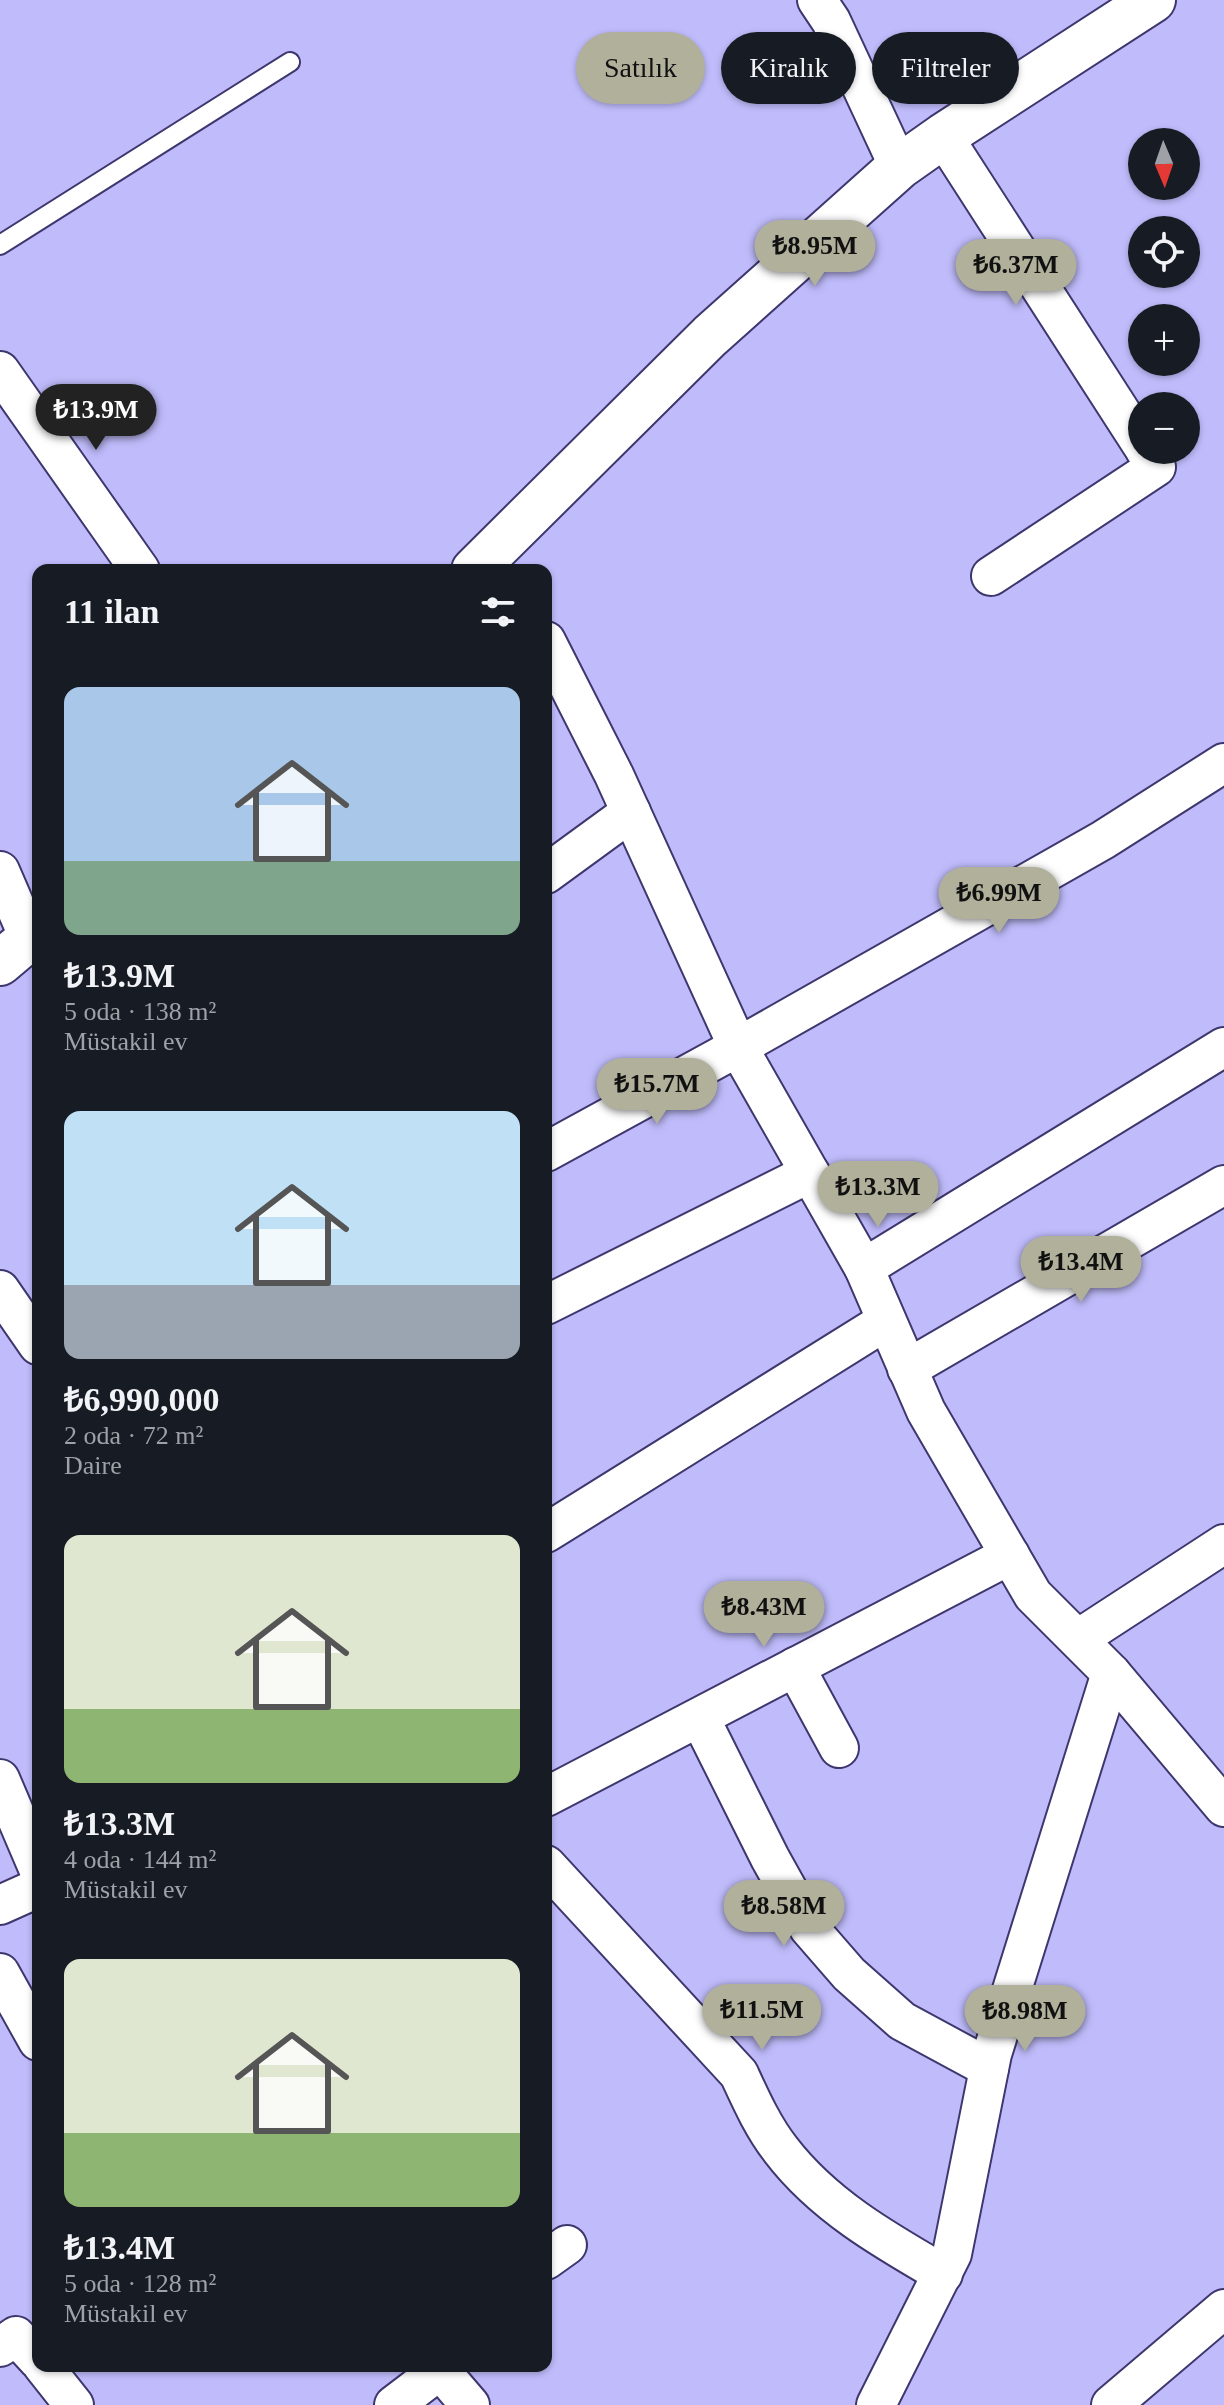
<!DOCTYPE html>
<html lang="tr">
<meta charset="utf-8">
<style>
:root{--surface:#171b24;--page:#242831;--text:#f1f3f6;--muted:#9ea1a6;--accent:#b0b09b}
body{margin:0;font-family:"Times New Roman",serif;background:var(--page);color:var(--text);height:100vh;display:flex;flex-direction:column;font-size:30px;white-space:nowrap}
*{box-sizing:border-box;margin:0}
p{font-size:26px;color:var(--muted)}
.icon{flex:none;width:44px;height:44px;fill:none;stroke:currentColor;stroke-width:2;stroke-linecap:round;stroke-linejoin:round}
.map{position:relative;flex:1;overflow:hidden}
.sheet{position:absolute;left:32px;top:564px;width:520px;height:1808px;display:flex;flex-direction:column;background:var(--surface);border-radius:16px;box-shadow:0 2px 6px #0004}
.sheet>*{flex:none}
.banner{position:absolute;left:576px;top:32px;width:528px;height:72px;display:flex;gap:16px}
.needle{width:52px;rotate:178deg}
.buttons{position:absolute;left:1128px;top:128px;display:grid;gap:16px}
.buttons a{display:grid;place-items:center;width:72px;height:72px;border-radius:50%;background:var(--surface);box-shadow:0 2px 6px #0004;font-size:40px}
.price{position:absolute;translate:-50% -68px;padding:0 18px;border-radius:28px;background:var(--accent);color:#111;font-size:26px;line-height:52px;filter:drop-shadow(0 2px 4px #0008)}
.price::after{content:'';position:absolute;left:50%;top:48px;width:24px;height:18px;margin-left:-12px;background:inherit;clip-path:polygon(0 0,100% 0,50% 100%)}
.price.current{background:#222;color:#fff}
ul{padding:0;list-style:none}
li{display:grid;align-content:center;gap:16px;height:424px;padding:0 32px}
li span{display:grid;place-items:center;height:248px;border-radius:16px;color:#555}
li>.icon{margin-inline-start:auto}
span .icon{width:144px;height:144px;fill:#fffc;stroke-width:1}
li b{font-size:34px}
h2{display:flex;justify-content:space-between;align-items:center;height:96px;padding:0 32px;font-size:34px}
.pill{padding:0 28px;border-radius:36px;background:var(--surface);box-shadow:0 2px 6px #0004;font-size:28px;line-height:72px}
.pill.current{background:var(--accent);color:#111}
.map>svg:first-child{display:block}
</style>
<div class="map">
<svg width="1224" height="2405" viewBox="0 0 1224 2405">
<rect width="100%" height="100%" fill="#c0bcfc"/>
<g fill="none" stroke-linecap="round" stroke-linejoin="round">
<!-- lane casing -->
<g stroke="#3e376e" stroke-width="22">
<polyline id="lane" points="0,245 290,62"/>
</g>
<!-- street casing -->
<g stroke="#3e376e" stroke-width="42">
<g id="street">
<polyline points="817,0 831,21 899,167"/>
<polyline points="943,136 1142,445"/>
<polyline points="0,371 140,570"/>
<polyline points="991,576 1156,467 1145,450"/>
<polyline points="546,641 614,775 738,1047 864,1268 926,1411 1033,1595 1111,1673 1224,1807"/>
<polyline points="0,871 29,938"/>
<polyline points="546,874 631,812"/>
<polyline points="546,1152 738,1047 1103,840 1224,763"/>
<polyline points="864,1268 1224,1047"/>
<polyline points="0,1290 38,1345"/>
<polyline points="546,1305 810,1173"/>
<polyline points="907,1369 1224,1185"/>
<polyline points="546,1533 886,1321"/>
<polyline points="1078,1639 1224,1544"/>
<polyline points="795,1667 839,1748"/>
<polyline points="700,1718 770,1858 809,1928 849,1974 902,2021 989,2068"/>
<polyline points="0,1779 38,1868"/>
<polyline points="546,1797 1010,1555"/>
<path d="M546 1865 739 2074C751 2100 763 2127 781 2150 823 2205 884 2240 943 2274"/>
<polyline points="0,1905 38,1888"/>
<polyline points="0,1973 38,2041"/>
<polyline points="546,2260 567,2245"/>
<polyline points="0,2347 16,2336 38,2360"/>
<polyline points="43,2366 74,2405"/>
<polyline points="440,2366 440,2370 470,2405"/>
<polyline points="394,2405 440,2370"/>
<polyline points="876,2405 952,2254 992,2054 1111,1673"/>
<polyline points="1111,2405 1224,2309"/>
</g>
</g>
<!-- secondary casing -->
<g stroke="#3e376e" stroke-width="48">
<g id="secondary">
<polyline points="474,570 710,336 899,167 943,136 1153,0"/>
<polyline points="0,963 38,931"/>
</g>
</g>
<!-- lane -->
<use href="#lane" stroke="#fff" stroke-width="18"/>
<!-- street -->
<use href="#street" stroke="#fff" stroke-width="38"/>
<!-- secondary -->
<use href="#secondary" stroke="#fff" stroke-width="44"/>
</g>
</svg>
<div class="buttons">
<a><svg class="needle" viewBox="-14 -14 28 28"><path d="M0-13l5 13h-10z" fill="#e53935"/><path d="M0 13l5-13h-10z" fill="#9ea1a6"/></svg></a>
<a><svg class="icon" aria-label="locate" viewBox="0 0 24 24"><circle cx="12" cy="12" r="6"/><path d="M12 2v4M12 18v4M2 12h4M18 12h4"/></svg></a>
<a>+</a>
<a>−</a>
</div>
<b class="price" style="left:815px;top:288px">₺8.95M</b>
<b class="price" style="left:1016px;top:307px">₺6.37M</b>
<b class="price current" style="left:96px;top:452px">₺13.9M</b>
<b class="price" style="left:999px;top:935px">₺6.99M</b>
<b class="price" style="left:657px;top:1126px">₺15.7M</b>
<b class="price" style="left:878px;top:1229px">₺13.3M</b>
<b class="price" style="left:1081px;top:1304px">₺13.4M</b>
<b class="price" style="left:764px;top:1649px">₺8.43M</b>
<b class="price" style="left:784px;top:1948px">₺8.58M</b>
<b class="price" style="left:762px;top:2052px">₺11.5M</b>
<b class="price" style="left:1025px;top:2053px">₺8.98M</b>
<div class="banner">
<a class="pill current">Satılık</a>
<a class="pill">Kiralık</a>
<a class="pill">Filtreler</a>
</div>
<section class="sheet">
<h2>11 ilan<svg class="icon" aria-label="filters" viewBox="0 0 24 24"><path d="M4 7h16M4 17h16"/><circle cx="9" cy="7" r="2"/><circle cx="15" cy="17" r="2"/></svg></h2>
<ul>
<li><span style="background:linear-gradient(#a9c7e8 70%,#7fa58c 0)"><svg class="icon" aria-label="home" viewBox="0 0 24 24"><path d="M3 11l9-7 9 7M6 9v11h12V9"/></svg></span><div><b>₺13.9M</b><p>5 oda · 138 m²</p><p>Müstakil ev</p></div></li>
<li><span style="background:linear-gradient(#bfe0f5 70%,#9aa5b1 0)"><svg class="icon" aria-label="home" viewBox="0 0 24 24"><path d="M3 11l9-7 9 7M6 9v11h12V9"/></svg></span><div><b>₺6,990,000</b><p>2 oda · 72 m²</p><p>Daire</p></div></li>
<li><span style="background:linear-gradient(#dfe7d0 70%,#8fb573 0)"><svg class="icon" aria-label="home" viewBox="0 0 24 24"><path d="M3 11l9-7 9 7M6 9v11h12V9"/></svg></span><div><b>₺13.3M</b><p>4 oda · 144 m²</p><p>Müstakil ev</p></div></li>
<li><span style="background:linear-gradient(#dfe7d0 70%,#8fb573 0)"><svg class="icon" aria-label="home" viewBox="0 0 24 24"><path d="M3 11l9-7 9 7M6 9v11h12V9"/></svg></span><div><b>₺13.4M</b><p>5 oda · 128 m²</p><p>Müstakil ev</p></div></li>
</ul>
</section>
</div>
